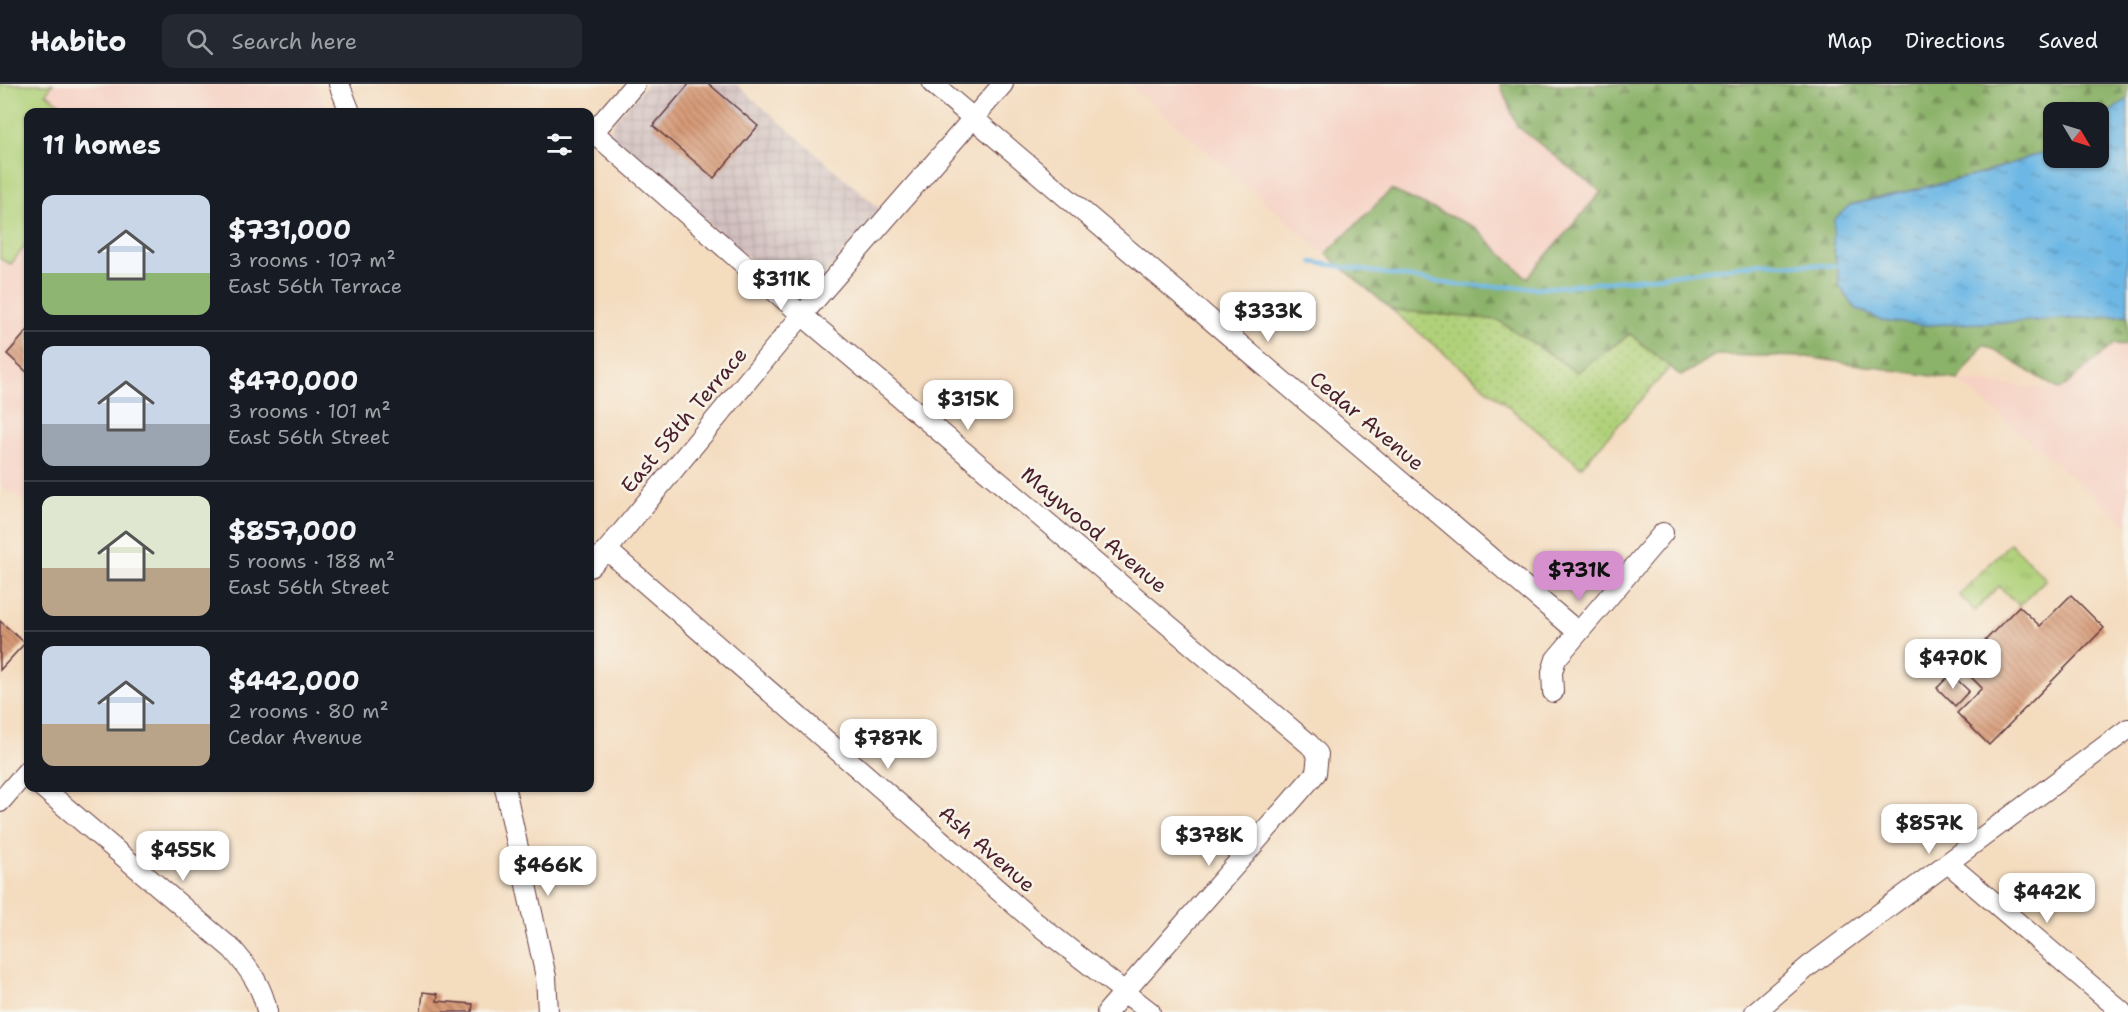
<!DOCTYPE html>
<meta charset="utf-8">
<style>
:root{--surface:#171b24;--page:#242831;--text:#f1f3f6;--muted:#9ea1a6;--line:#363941;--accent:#d690ce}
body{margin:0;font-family:"Shantell Sans",sans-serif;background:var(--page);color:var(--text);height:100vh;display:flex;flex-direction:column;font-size:22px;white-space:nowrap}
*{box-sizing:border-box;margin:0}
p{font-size:20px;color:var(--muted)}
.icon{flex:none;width:33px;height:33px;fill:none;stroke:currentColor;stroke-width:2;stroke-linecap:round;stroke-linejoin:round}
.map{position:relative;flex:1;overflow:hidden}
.panel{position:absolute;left:24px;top:24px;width:570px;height:684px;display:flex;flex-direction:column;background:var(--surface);border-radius:12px;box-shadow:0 2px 4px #0004}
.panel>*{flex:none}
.needle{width:39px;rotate:128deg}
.controls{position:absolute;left:2043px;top:18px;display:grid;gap:12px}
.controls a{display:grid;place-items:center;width:66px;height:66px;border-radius:12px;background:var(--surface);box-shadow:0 2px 4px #0004;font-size:30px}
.price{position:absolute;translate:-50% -51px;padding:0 14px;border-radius:12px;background:#fff;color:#222;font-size:20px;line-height:39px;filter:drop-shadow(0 2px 3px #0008)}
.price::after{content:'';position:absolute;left:50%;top:36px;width:18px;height:14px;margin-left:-9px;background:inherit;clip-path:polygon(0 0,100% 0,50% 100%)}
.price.selected{background:var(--accent);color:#111}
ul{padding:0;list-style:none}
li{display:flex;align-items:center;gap:18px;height:150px;padding:0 18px}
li+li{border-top:2px solid var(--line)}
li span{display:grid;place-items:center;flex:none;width:168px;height:120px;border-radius:12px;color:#555}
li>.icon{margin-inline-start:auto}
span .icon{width:72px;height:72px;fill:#fffc;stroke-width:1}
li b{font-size:26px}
h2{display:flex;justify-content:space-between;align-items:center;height:72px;padding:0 18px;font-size:26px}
header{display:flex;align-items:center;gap:36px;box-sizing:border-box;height:84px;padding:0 30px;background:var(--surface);border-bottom:2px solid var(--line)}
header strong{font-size:28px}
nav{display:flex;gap:33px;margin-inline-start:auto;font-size:21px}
.search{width:420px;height:54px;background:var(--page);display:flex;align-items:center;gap:15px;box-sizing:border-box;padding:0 21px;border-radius:12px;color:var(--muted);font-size:22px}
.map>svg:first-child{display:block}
</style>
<header>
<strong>Habito</strong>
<div class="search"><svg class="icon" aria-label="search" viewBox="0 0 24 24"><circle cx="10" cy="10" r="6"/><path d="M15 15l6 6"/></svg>Search here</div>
<nav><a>Map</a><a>Directions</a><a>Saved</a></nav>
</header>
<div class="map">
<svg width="2128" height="928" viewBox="0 0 2128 928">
<defs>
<pattern id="industrial-grid" width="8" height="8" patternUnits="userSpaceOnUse" patternTransform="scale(1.5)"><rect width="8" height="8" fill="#d1bfbf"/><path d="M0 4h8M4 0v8" fill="none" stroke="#b5a4a4"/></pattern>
<pattern id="grass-dots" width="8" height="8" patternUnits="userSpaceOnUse" patternTransform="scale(1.5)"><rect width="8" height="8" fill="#b0d17a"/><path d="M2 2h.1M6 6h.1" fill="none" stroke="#99b36a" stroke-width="1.8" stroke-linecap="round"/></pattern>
<pattern id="forest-firs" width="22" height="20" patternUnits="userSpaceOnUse" patternTransform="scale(1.5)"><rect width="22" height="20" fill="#8cb36a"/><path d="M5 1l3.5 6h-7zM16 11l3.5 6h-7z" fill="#749157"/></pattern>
<pattern id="park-tufts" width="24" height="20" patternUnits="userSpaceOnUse" patternTransform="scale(1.5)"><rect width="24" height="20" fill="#b0d17a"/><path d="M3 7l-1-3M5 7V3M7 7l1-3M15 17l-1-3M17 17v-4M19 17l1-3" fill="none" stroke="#99b36a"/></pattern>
<pattern id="water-ripples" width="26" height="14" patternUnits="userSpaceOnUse" patternTransform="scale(1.5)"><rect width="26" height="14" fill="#6cb7e5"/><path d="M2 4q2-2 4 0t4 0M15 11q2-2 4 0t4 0" fill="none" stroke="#5b94ba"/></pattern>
<pattern id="building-back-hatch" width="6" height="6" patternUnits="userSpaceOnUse" patternTransform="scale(1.5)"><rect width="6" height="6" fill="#d69976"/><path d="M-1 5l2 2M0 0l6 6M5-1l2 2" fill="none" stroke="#b07c61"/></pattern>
</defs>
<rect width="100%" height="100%" fill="#f7f3e8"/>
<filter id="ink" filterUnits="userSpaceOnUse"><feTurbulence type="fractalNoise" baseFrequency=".0167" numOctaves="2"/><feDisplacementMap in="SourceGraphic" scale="12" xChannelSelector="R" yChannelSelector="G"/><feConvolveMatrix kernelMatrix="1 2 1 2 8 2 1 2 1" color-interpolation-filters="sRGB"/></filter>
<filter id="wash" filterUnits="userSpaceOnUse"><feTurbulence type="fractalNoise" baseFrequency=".008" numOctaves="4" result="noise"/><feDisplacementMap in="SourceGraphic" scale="24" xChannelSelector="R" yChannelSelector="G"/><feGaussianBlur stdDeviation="1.35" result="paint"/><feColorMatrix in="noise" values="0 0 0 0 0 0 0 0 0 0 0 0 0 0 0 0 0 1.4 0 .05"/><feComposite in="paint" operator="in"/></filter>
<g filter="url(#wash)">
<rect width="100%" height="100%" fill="#f4dcbf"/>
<!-- built -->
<g fill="#f6d2c5">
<polygon points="0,0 316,0 328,28 28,28 28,418 0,401"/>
<polygon points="1129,0 1500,0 1517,42 1601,108 1528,195 1474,143 1391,106 1325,170"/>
<polygon points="2114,260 2128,261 2128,441 1958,296 2060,306"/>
</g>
<!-- industrial -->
<polygon fill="url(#industrial-grid)" points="647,0 736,0 881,126 805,212 799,214 791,211 612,55 610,49 614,37"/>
<!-- grass -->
<polygon fill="url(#grass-dots)" stroke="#7d7852" stroke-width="1.5" points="1392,226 1498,236 1577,288 1630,250 1670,283 1581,383"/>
<!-- forest -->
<polygon fill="url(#forest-firs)" stroke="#6b694a" stroke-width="1.5" points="1500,0 2128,0 2128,15 2099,36 2098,28 2054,28 2053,65 1981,90 1850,121 1833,159 1840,203 2013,238 2128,231 2128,261 2114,260 2060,306 1984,260 1958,296 1807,273 1715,271 1681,292 1630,250 1577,288 1498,236 1392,226 1326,170 1391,106 1474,143 1527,194 1601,108 1517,42"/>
<!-- park -->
<polygon fill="url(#park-tufts)" stroke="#7d7852" stroke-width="1.5" points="2010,459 2046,495 2019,522 1999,502 1975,527 1959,511"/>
<!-- garden -->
<polygon fill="#b0d17a" stroke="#7d7852" stroke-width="1.5" points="0,0 53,0 46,9 69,27 28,28 28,158 11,180 0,175"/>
<!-- water -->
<polygon fill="url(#water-ripples)" stroke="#5b6b88" stroke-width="1.5" points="2128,15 2128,231 2013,238 1922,241 1882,237 1855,224 1840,203 1833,159 1834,136 1850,121 1981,90 2053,65 2054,74 2098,74 2099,36"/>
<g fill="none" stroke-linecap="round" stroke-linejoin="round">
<!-- stream -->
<polyline stroke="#6cb7e5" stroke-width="4.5" points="1312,178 1457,201 1543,204 1648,194 1763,179 1837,182"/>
</g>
<g id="blocks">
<!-- building -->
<g fill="url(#building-back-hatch)">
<polygon points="689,0 709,0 758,42 714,94 653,42"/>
<polygon points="28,246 28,289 7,270"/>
<polygon points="2071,511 2104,544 1989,661 1957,629 1982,604 1960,582 2019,522 2040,542"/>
<polygon points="0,537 25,559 0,586"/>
<polygon points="1951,590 1969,607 1955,622 1937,604"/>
<polygon points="423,908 438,910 437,917 473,920 472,928 421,928"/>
</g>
</g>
</g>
<g filter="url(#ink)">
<use href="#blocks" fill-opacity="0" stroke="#643b41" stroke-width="1.5"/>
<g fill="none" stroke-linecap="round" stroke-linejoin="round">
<!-- minor casing -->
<g stroke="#643b41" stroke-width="22">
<g id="minor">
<polyline points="339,0 350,28"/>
<polyline points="933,0 1578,548"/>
<polyline points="593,48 802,231 1309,660 1318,670 1316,689 1107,928"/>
<polyline points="590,52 635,0"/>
<polyline points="607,466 1036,839 1150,928"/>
<polyline points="590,483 607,466 802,231 1003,0"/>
<polyline points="1553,608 1552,588 1556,575 1663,449"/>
<path d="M43 704 233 866C249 885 263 903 267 928"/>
<polyline points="505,704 546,893 548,928"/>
<polyline points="0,718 28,686"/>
<polyline points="1949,780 2122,928"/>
<polyline points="1755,928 1809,882 2128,645"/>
</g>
</g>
<!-- minor -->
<use href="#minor" stroke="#fff" stroke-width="20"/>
</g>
</g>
<g text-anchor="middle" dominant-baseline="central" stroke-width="5" stroke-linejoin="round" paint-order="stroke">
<!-- street labels -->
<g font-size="21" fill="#4a1f2b" stroke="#f7f3e8">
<text transform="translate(684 336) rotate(-50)">East 58th Terrace</text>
<text transform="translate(1367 337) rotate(40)">Cedar Avenue</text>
<text transform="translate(1094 446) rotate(40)">Maywood Avenue</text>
<text transform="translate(987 765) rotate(41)">Ash Avenue</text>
</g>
</g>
</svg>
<div class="controls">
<a><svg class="needle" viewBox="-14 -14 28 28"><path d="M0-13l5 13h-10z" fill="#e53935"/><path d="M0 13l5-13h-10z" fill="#9ea1a6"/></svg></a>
</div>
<b class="price" style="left:781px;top:227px">$311K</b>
<b class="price" style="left:1268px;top:259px">$333K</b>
<b class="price" style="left:968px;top:347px">$315K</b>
<b class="price selected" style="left:1579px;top:518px">$731K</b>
<b class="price" style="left:1953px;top:606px">$470K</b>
<b class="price" style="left:888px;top:686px">$787K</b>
<b class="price" style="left:1929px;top:771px">$857K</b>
<b class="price" style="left:1209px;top:783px">$378K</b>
<b class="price" style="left:183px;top:798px">$455K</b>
<b class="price" style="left:548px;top:813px">$466K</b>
<b class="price" style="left:2047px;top:840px">$442K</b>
<section class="panel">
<h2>11 homes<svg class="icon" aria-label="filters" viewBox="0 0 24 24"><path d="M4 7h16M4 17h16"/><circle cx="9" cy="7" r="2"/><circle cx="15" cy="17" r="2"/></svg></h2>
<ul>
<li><span style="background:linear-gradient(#c9d6e8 65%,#8fb573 0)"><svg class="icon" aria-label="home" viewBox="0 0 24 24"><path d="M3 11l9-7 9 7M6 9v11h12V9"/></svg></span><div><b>$731,000</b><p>3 rooms · 107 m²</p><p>East 56th Terrace</p></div></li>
<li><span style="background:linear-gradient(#c9d6e8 65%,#9aa5b1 0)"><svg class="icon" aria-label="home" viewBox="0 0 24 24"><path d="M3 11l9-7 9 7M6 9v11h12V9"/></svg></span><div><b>$470,000</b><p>3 rooms · 101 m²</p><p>East 56th Street</p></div></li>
<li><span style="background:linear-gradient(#dfe7d0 60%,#b9a48a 0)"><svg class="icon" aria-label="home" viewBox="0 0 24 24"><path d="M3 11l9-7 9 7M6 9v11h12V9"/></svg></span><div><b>$857,000</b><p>5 rooms · 188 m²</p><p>East 56th Street</p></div></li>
<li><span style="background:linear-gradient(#c9d6e8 65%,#b9a48a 0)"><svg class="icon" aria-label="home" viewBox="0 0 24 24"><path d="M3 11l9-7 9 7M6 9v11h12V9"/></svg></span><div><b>$442,000</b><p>2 rooms · 80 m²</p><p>Cedar Avenue</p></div></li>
</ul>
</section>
</div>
